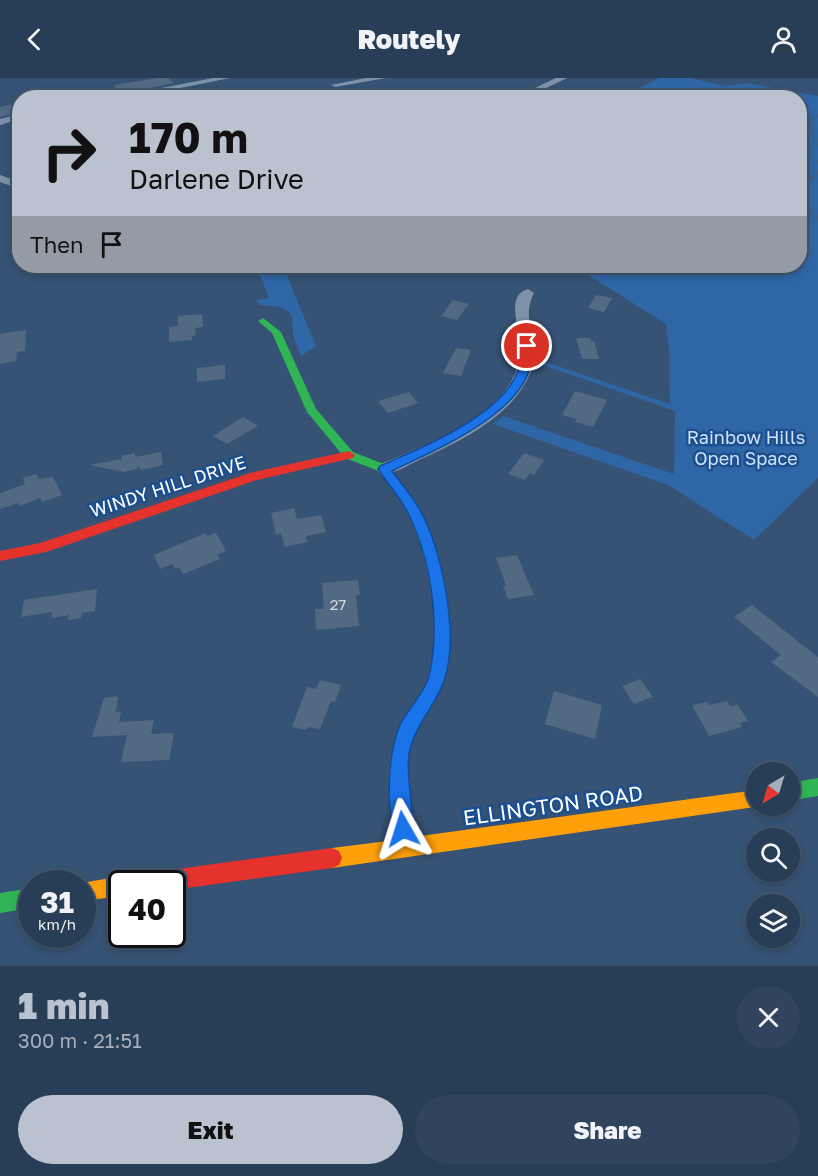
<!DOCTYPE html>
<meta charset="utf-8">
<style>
body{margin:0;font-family:"Golos Text",sans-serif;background:#30455d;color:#f1f3f6;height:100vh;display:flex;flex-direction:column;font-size:22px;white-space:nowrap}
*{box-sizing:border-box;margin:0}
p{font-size:20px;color:#a5aeba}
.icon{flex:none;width:33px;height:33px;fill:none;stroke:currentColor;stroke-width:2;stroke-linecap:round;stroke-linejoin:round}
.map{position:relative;height:888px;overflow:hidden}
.side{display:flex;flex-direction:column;background:#283e57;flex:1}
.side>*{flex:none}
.top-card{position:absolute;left:12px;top:12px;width:795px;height:183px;border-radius:24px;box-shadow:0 3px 9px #0003,0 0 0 2px #44576d;background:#b9c2ce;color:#111;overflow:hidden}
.needle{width:39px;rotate:218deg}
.buttons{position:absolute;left:746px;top:684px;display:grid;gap:12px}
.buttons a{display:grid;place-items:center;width:54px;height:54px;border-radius:50%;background:#283e57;box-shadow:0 3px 9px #0003,0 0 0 2px #44576d;font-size:30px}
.speed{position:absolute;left:18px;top:792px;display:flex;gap:12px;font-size:30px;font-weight:700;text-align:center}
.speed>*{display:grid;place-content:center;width:78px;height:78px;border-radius:50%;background:#283e57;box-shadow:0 3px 9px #0003,0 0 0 2px #44576d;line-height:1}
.speed small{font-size:15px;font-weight:400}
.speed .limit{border:3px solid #111;border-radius:9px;background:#fff;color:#111}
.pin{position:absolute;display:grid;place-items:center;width:51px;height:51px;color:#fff;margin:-26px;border:3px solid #fff;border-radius:50%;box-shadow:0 2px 6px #0007}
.me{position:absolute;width:66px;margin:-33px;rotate:354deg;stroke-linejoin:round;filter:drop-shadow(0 0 4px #0008)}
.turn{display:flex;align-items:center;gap:21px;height:126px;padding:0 18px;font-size:27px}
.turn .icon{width:78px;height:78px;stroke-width:2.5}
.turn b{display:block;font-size:42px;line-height:51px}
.then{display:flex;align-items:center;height:57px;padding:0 18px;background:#0003;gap:12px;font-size:22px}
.round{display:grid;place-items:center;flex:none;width:63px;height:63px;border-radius:32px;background:#30455d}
.overview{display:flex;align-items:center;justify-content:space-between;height:102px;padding:0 18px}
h1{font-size:36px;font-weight:800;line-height:45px;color:#b9c2ce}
.button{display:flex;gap:12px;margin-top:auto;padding:12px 18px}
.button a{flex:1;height:69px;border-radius:36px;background:#b9c2ce;color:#111;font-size:24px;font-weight:800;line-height:69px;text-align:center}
.button a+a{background:#30455d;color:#f1f3f6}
header{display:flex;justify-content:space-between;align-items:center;height:78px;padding:0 18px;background:#283e57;font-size:27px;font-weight:800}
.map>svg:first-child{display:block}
.green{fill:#2f66a5}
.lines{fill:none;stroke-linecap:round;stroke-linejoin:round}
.stream-far1{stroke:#3b618d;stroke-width:2}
.stream{stroke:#3b618d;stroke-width:3}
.building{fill:#526984}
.street{fill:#7d92a8;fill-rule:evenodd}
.fast{fill:#30b455;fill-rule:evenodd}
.slow{fill:#ff9f0a;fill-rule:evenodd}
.jam{fill:#e5322d;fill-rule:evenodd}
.route{fill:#1a73e8;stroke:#114b97;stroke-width:1.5}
.labels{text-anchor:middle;stroke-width:5;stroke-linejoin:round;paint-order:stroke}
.number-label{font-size:15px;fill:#d4dae0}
.park-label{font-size:18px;fill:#cfe3fa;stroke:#1b4f8f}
.street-label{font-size:18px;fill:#fff;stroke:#1b4f8f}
.near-street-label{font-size:21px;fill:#fff;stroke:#1b4f8f}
</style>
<header><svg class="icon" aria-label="back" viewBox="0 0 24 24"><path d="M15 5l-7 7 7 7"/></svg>Routely<svg class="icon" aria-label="person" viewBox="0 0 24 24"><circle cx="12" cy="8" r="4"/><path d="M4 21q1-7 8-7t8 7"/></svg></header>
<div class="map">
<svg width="818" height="888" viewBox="0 0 818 888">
<rect width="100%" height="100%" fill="#365274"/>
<g class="green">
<polygon points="659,0 690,0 725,8 746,5 818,18 818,400 754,462 668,407 493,346 503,338 674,396 675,333 540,286 540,282 670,326 669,272 666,246 574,188 800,188 800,20 622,19"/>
<polygon points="256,188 283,188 316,268 301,278 293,258 292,238 289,234 280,229 261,227 256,222 269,220"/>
</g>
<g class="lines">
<g class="stream-far1">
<polyline points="818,38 809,42 816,51 811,56 818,62"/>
<polyline points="800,65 818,67"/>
<polyline points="800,72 818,84"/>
<polyline points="810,101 816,98 818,93"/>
</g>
<g class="stream">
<polyline points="800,106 813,99"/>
<polyline points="800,129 815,136 818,141"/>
</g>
</g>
<g class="building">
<polygon points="158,0 168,0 174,5 115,17 115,7"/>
<polygon points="20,24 20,34 0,39 0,29"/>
<polygon points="596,217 612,220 604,234 588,230"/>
<polygon points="453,222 469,226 457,242 441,238"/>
<polygon points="202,236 203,249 195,250 196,257 192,258 192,262 169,264 169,249 178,248 178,238"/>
<polygon points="26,252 25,273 17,274 16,283 0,286 0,256"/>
<polygon points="576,260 590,260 591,263 594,263 599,281 582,281"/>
<polygon points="456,270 471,272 461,298 443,295"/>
<polygon points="225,287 225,301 197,304 197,290"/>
<polygon points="575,313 607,322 593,349 575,344 577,341 562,337"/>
<polygon points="409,314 418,325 388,335 378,323"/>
<polygon points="243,339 258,348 227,366 213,358"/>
<polygon points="161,374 163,387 142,392 137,388 137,391 124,394 90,387 122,381 121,378 135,375 135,379"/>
<polygon points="524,375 544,382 534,397 530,395 525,402 508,396"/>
<polygon points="36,396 39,401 53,399 62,417 42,424 40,420 20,428 18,425 0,431 0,415 25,406 23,400"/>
<polygon points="294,430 297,441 321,437 326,454 306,458 307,464 285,469 281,455 276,457 271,435"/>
<polygon points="206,455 207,458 216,455 226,473 217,477 220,481 183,496 179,489 175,491 173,486 160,491 154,477"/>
<polygon points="517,477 534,517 508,521 503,508 506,507 496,480"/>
<polygon points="358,502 360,517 356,518 359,548 316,552 315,531 324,531 322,505"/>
<polygon points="97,511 95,533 82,535 81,540 68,542 69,537 52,540 52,534 21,539 24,522"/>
<polygon points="752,527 818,579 818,619 771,584 781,577 734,539"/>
<polygon points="640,601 653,619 634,626 622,608"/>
<polygon points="320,602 341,607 335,624 331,623 320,651 308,649 306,652 292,649 307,609 316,611"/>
<polygon points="554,613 602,627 595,661 545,646"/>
<polygon points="118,618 116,634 121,634 119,644 154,642 151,656 174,655 169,682 121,684 127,657 92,659 104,620"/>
<polygon points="727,623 730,628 738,627 748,643 740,645 742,649 709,658 692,627 708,624 709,627"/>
</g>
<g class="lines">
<g class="street">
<polygon points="213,0 230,0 131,20 110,20"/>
<polygon points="366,0 386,0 335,9 331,7"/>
<polygon points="556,0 567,0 526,20 514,20"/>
<polygon points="20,36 20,41 0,47 0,41"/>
<polygon points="0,97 20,104 20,111 0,104"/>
<path d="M528,211l6,4c-15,32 8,41 1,66 -13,54 -72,81 -118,102 -11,5 -25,15 -38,12l-2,-4 2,-4c43,-19 112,-43 134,-87 4,-8 8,-17 9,-26 0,-16 -19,-57 6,-63z"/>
</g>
<g class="fast">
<polygon points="263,240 281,254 316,331 353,374 389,388 420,431 436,472 434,476 424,476 407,432 381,394 345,380 307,334 272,255 258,243"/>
<polygon points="818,700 818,718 789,723 789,705"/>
<polygon points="32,810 32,830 0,835 0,815"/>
</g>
<g class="slow">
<path d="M429,467l5,1 2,4c13,42 22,97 4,139 -9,19 -24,37 -29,57 -8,29 -1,62 2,91l343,-47v16h6l-430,62 -7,-3 -3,-7 3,-7 7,-3 63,-8c-3,-30 -10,-63 -2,-92 6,-23 21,-41 32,-62 18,-37 8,-97 -3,-136l2,-4z"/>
<polygon points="122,798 129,801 131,806 122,806 122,818 82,823 82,806 76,806"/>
</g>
<g class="jam">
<polygon points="349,373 355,377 353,380 257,402 46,474 0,483 0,473 40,465 250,395"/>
<polygon points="332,770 339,773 342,780 339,787 332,790 172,812 172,806 131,806 134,799 141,796"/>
</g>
</g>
<path class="route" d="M527,264l5,4c7,63 -94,102 -140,125 9,12 19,24 27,37 23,42 41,127 25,173 -9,26 -30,45 -35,73 -4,23 8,64 1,82l-7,2 -7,-2c-11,-28 -8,-86 5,-113 8,-15 24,-31 28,-47 12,-53 2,-117 -22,-165 -8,-15 -20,-28 -29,-42l2,-3c46,-21 147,-58 142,-120z"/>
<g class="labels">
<g class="number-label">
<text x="338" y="532">27</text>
</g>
<g class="park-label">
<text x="746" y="366">Rainbow Hills<tspan x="746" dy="21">Open Space</tspan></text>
</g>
<g class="street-label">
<text transform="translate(168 409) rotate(-18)" y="6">WINDY HILL DRIVE</text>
</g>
<g class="near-street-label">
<text transform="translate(553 728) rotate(-8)" y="7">ELLINGTON ROAD</text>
</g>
</g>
</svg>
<div class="buttons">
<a><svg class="needle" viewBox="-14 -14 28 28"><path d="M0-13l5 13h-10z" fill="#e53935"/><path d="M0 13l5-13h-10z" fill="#a5aeba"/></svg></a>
<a><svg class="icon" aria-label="search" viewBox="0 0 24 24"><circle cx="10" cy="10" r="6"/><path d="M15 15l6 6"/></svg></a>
<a><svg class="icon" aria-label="layers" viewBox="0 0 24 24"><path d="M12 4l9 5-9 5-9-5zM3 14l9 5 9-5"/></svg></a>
</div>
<div class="speed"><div>31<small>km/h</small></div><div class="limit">40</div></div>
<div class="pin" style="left:527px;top:268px;background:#d93025"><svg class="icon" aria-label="arrive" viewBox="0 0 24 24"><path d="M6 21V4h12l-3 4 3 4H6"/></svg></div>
<svg class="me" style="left:403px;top:751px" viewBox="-20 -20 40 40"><path d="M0-17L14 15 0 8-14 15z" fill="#1a73e8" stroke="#fff" stroke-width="4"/></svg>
<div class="top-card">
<div class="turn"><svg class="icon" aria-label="right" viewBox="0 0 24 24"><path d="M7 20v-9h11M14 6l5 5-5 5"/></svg><div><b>170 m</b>Darlene Drive</div></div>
<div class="then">Then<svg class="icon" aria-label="arrive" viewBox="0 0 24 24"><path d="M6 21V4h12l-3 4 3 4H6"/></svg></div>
</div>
</div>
<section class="side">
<div class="overview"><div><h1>1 min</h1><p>300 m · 21:51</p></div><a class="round"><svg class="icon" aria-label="close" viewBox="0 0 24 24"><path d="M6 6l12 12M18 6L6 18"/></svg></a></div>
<div class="button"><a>Exit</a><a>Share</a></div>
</section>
